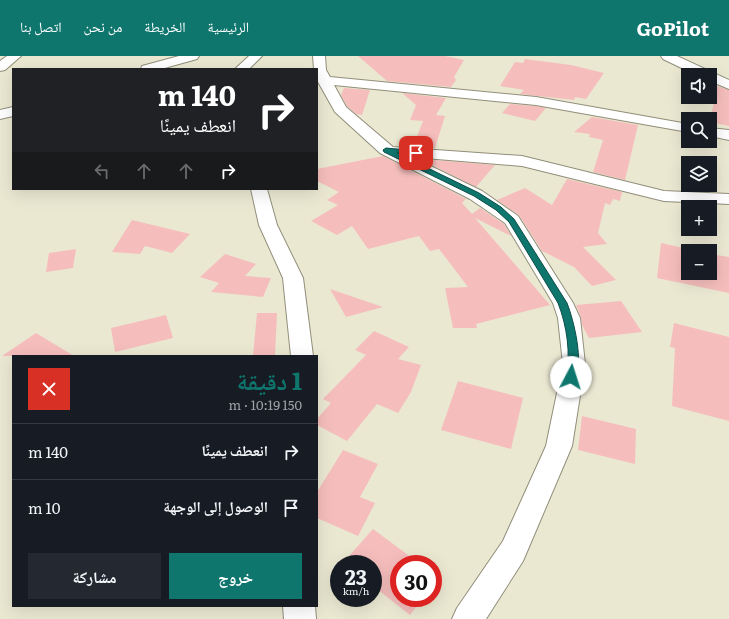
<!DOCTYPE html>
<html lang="ar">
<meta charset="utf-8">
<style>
body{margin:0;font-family:Literata,"Noto Naskh Arabic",serif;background:#242831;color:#f1f3f6;direction:rtl;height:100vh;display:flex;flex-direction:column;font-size:15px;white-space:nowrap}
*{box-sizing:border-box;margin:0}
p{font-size:13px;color:#9ea1a6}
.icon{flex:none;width:22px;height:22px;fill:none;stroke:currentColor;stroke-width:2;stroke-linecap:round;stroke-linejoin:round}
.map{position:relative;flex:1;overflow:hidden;direction:ltr}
.sheet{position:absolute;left:12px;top:299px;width:306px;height:252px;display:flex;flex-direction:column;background:#171b24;border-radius:0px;box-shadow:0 4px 16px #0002;direction:rtl}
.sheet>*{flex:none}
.top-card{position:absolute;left:12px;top:12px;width:306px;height:122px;border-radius:0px;box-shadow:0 4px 16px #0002;direction:rtl;background:#202124;color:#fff;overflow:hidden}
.fabs{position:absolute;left:681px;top:12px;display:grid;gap:8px}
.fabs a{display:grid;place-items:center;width:36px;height:36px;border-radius:0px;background:#171b24;box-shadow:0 4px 16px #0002;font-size:20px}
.speed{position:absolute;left:330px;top:499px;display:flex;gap:8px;font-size:20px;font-weight:700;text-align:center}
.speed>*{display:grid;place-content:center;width:52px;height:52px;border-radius:50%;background:#171b24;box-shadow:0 4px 16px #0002;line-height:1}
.speed small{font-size:10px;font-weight:400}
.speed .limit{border:6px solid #d22;background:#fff;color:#111}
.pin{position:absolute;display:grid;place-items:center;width:34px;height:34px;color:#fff;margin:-17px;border-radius:8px;box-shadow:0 2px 6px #0006}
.me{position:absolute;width:44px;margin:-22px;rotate:5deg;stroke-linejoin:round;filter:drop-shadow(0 0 3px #0008)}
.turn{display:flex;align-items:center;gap:14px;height:84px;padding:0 16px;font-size:18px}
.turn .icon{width:52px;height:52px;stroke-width:2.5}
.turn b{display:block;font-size:28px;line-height:34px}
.lanes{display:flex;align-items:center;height:38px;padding:0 16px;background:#0003;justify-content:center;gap:20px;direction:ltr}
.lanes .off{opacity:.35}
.round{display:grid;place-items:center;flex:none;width:42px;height:42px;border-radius:0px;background:#242831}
.overview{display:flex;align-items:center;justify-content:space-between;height:68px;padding:0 16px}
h1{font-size:24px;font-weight:700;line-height:30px;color:#0f766e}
.action{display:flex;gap:8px;margin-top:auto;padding:8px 16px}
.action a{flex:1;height:46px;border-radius:0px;background:#0f766e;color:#fff;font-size:16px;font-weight:700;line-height:46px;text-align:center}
.action a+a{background:#242831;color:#f1f3f6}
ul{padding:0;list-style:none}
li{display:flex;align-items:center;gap:12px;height:56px;padding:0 16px;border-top:1px solid #363941}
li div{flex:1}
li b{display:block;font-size:15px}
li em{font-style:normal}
header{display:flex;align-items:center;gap:24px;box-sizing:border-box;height:56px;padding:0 20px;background:#0f766e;color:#fff}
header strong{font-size:19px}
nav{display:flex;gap:22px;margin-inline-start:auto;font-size:14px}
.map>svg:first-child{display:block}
.building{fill:#f5bebc}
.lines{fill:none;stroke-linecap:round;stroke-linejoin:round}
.street-casing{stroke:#918e7a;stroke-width:2}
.secondary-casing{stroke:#918e7a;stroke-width:2}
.street{fill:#fff;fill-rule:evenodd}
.secondary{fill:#fff;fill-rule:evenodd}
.route{fill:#0f766e;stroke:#0a4d48}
</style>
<header>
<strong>GoPilot</strong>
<nav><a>الرئيسية</a><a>الخريطة</a><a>من نحن</a><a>اتصل بنا</a></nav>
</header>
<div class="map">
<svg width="729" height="563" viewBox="0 0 729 563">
<rect width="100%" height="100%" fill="#ebe8d2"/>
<g class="building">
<polygon points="358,0 445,0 464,4 454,21 456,24 451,31 387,25"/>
<polygon points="525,3 571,9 604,17 586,43 575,41 574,44 520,38 524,34 500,30 515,6 523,7"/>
<polygon points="717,30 729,34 729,70 710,66"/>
<polygon points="344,32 370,34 362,59 356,58 347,50 341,39"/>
<polygon points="402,37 446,42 436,59 445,60 435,92 413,91 423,65 410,64 416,49"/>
<polygon points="510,48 536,50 546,52 535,65 502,57"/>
<polygon points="592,61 638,69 625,124 593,116 603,84 589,81 590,78 574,76"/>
<polygon points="383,100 466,143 462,147 472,158 480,152 504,168 511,180 475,162 550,249 476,268 477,272 453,272 445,232 468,231 439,193 430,195 419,180 368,193 352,170 337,179 311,165 338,149 327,144 339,136 317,125 317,113"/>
<polygon points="420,103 495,109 476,131"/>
<polygon points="567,123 622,136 620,145 613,143 610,149 605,147 598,177 607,188 583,191 616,224 592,230 574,211 542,195 519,159 497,144 525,132 552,149"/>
<polygon points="132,164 190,178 172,197 145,190 140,198 112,196"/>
<polygon points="661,187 697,195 688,195 688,217 710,217 710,198 729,201 729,237 657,222"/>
<polygon points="76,193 73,212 46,216 49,197"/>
<polygon points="225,198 256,208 245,220 271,222 263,241 211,236 219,227 200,221"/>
<polygon points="330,233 383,251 346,261"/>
<polygon points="621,245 642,276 589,282 582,269 581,261 576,249"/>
<polygon points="257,257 277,257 275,300 253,300"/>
<polygon points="166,259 173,282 115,296 111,272"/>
<polygon points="674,267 729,281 729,365 672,350 675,292 670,291"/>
<polygon points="374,275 409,291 398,303 421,309 411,336 398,357 377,348 347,385 317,369 317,363 331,347 323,343 366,299 355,294"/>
<polygon points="36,277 74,300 2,300"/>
<polygon points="458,325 523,342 511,393 441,374"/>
<polygon points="582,360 636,373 635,408 578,394"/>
<polygon points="343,394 378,408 360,441 375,447 358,480 317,462 317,436"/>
<polygon points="373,473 420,508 399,508 399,542 423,542 410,559 373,530 373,508 342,508"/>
</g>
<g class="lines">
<g class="street-casing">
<g id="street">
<polygon points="249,0 262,0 249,13 235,13"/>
<polygon points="313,0 325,0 326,14 330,21 536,41 688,68 688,76 536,49 334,29 346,51 393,91 522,100 664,135 729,138 729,148 664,145 522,110 412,101 482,135 518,160 573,247 580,262 585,308 572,390 523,505 486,563 452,563 457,552 503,485 546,390 563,308 558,262 553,247 505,167 470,143 380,97 335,56 317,24 317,13 314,13"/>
<polygon points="661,0 677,0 729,24 729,33 710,25 710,19 696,19 663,3"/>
<polygon points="710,72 729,74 729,84 710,80"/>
<polygon points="251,133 267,133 277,169 303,222 313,300 291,300 283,222 259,169"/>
<polygon points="283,550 315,550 316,563 284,563"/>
</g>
</g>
<g class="secondary-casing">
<g id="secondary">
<polygon points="7,0 21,0 5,14 0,15 0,5"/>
<polygon points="179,0 199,0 197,3 161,13 141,13 142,10"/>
<polygon points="13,51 13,60 0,63 0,54"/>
</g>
</g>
<use href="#street" class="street"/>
<use href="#secondary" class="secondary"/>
</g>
<path class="route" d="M386,92l32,3v3l-2,1 -19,-2 82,40 22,14 13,12 53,84c7,18 17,59 8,77h-7l-2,-3c5,-23 1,-51 -8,-74l-49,-81 -13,-12 -22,-14 -90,-44 -1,-2z"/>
</svg>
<div class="fabs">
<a><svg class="icon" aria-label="sound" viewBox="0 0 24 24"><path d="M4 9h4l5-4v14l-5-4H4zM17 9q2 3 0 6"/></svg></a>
<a><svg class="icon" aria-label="search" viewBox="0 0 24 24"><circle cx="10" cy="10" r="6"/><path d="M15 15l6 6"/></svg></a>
<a><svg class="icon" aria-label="layers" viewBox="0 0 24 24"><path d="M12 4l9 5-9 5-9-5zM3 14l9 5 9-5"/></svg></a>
<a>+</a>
<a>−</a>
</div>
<div class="speed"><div>23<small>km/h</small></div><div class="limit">30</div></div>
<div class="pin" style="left:416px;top:97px;background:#d93025"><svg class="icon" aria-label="arrive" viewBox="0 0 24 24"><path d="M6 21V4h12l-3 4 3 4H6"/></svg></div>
<svg class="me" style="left:571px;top:321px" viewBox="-20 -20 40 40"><circle r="19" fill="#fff"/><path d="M0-13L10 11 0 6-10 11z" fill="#0f766e"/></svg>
<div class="top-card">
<div class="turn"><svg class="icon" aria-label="right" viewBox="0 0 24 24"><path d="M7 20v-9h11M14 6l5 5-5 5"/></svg><div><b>140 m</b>انعطف يمينًا</div></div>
<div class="lanes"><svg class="icon off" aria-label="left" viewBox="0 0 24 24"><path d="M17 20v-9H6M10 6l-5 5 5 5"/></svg><svg class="icon off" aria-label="ahead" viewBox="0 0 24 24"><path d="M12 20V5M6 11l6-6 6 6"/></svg><svg class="icon off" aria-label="ahead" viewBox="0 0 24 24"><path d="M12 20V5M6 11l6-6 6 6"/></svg><svg class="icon" aria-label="right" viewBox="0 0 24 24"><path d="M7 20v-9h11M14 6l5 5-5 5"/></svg></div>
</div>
<section class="sheet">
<div class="overview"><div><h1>1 دقيقة</h1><p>150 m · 10:19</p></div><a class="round" style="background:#d93025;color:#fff"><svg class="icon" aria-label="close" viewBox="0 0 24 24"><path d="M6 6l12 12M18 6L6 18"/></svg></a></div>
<ul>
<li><svg class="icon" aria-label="right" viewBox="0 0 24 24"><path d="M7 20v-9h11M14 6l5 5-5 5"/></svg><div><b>انعطف يمينًا</b></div><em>140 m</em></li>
<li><svg class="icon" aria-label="arrive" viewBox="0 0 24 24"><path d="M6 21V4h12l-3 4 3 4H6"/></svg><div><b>الوصول إلى الوجهة</b></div><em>10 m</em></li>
</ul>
<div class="action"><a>خروج</a><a>مشاركة</a></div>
</section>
</div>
